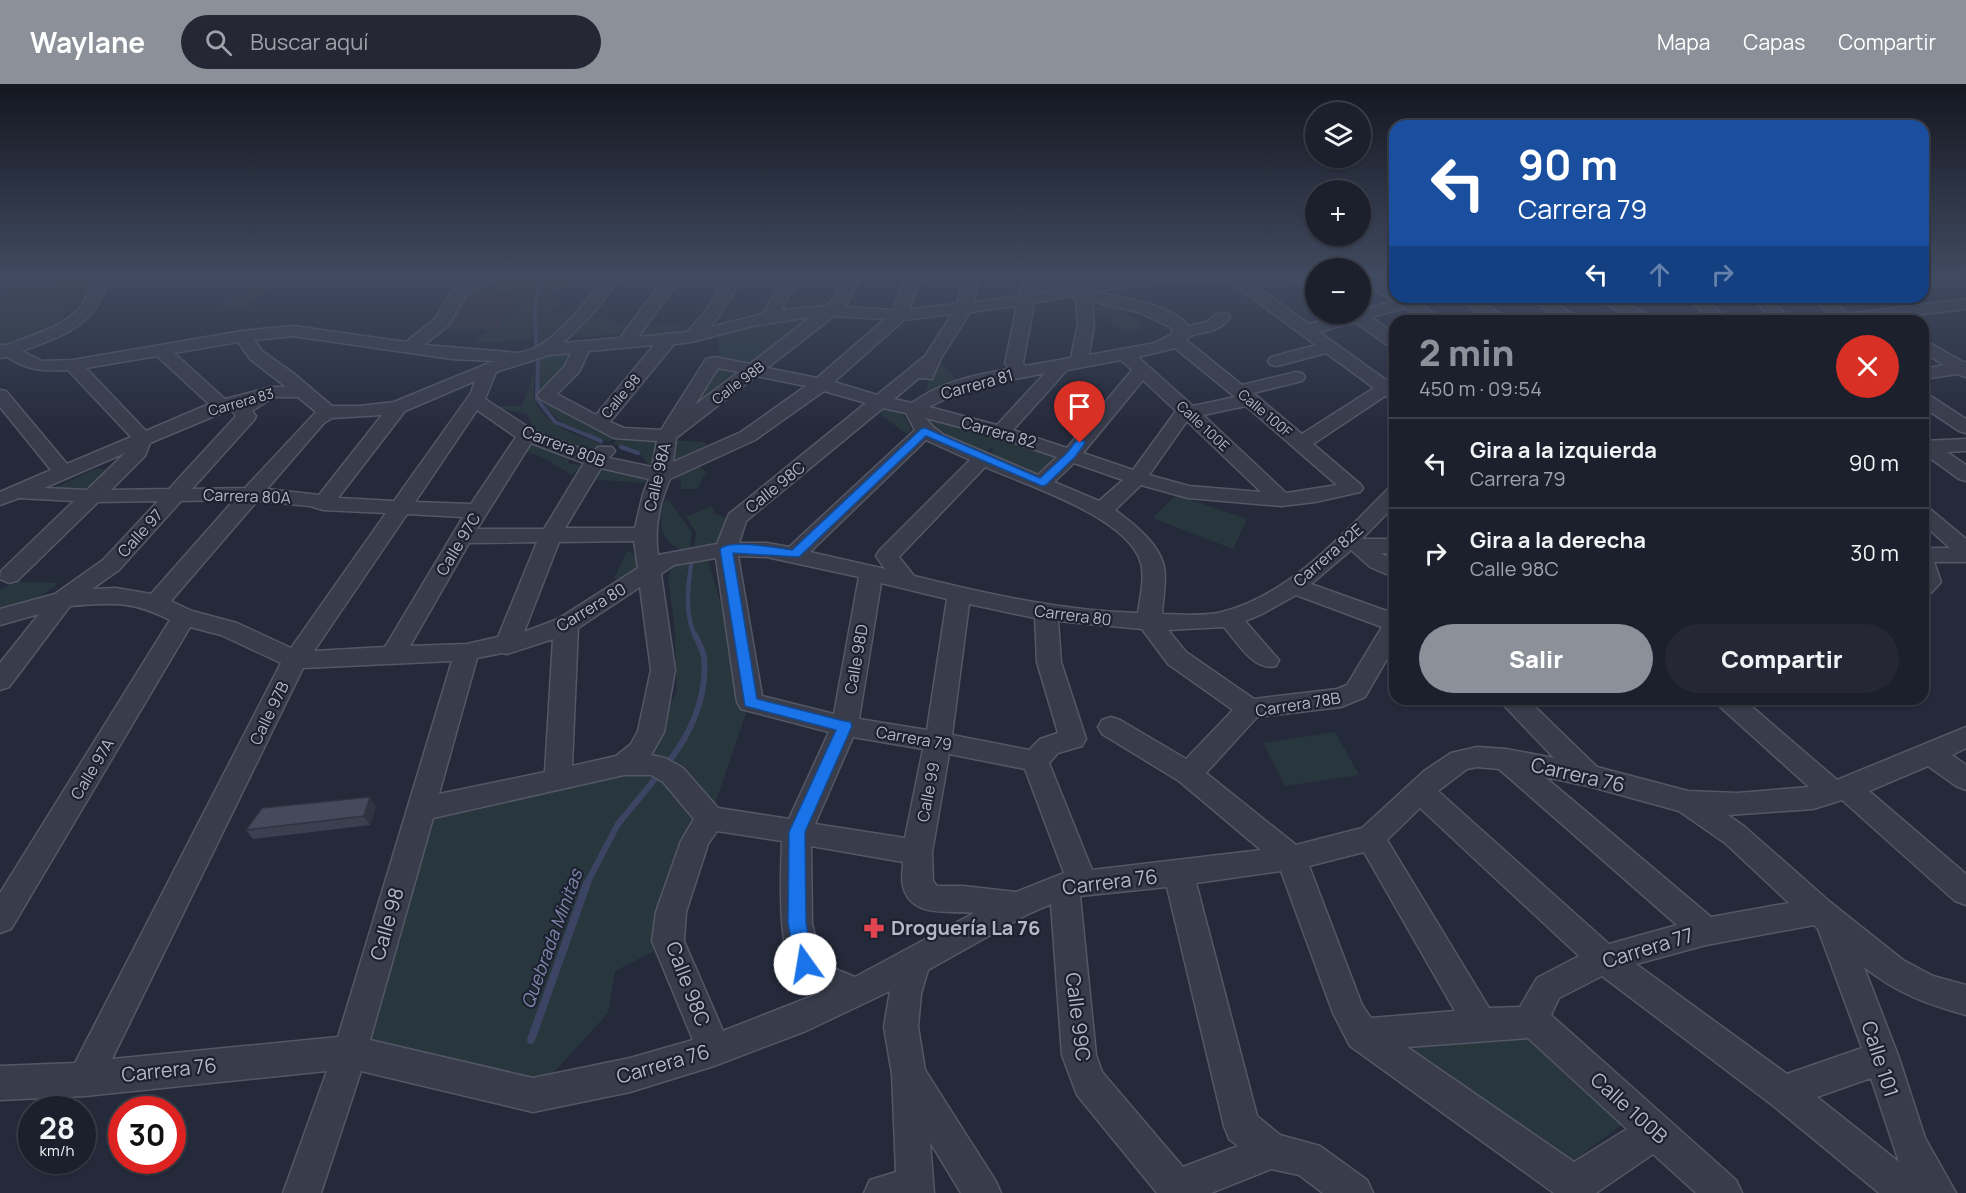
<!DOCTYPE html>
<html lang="es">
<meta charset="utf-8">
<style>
body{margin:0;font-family:Manrope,sans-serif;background:#252834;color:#f1f3f6;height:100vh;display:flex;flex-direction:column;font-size:22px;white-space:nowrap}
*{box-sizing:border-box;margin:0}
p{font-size:20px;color:#a0a3a9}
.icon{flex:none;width:33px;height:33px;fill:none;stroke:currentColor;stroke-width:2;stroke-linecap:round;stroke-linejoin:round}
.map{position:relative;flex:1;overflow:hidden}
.side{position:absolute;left:1389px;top:231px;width:540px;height:390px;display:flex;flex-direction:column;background:#1c202c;border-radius:18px;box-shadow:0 2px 4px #0004,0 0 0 2px #3a3e48}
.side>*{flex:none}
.top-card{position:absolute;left:1389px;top:36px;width:540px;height:183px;border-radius:18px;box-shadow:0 2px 4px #0004,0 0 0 2px #3a3e48;background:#1a4fa0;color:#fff;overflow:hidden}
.buttons{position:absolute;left:1305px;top:18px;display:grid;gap:12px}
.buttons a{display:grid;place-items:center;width:66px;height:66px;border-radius:50%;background:#1c202c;box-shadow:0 2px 4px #0004,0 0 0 2px #3a3e48;font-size:30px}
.speed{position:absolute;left:18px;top:1012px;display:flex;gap:12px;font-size:30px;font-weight:700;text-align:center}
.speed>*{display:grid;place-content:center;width:78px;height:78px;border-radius:50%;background:#1c202c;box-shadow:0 2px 4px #0004,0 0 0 2px #3a3e48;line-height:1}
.speed small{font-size:15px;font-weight:400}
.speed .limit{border:9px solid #d22;background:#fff;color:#111}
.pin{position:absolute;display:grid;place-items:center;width:51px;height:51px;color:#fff;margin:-62px -26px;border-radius:50% 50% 50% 0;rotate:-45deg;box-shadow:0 0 6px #0007}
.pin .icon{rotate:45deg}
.me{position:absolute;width:66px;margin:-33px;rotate:347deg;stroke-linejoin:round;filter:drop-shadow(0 0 4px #0008)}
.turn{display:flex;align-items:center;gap:21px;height:126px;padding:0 30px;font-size:27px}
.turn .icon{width:78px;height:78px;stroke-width:2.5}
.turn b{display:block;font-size:42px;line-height:51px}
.lanes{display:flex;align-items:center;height:57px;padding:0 30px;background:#0003;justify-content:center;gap:30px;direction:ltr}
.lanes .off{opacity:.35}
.round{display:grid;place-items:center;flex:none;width:63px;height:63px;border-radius:32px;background:#252834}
.head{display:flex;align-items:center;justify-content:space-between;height:102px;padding:0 30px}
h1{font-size:36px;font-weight:800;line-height:45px;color:#8c9099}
.cta{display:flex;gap:12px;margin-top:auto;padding:12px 30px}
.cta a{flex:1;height:69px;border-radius:36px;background:#8c9099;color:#fff;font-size:24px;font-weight:800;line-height:69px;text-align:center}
.cta a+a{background:#252834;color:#f1f3f6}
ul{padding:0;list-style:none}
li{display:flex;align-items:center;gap:18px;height:90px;padding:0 30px;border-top:2px solid #3a3e48}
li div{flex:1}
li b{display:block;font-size:22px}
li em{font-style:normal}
header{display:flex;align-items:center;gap:36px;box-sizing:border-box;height:84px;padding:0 30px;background:#8c9099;color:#fff}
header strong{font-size:28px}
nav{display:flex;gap:33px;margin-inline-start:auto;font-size:21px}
.search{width:420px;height:54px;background:#252834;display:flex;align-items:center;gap:15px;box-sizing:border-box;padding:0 21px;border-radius:33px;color:#a0a3a9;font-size:22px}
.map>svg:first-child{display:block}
.medical{fill:#35303d}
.green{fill:#28373d}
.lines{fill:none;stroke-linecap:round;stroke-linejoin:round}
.stream-far3{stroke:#3c4463;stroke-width:4}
.stream-far2{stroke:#3c4463;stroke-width:4.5}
.stream-far1{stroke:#3c4463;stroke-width:6}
.stream{stroke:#3c4463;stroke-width:8}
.minor-casing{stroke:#545766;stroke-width:3}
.minor{fill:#393c4b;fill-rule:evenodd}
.wall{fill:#3b3f4f}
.shaded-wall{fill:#303340}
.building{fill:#45495c;stroke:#303340;stroke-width:1.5}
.route{fill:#1a73e8;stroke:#114b97;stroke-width:1.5}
.labels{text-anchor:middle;stroke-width:4.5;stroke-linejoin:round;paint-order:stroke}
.far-street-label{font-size:14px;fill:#b4b7c6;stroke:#1e2130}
.street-label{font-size:16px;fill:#b4b7c6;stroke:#1e2130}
.water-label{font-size:18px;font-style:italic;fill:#7e88ac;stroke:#1e2130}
.near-street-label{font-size:20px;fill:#b4b7c6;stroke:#1e2130}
.near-poi-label{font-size:20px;font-weight:bold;fill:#b4b7c6;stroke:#1e2130;text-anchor:start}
</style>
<header>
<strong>Waylane</strong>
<div class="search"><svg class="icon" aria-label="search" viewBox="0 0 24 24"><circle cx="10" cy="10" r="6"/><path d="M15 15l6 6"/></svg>Buscar aquí</div>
<nav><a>Mapa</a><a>Capas</a><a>Compartir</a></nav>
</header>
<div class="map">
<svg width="1966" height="1109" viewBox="0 0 1966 1109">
<rect width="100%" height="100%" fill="#252a3b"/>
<polygon class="medical" points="468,207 481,208 515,216 498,245 442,245 459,217"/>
<g class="green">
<path d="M75,192h24c-9,9 -14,21 -24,30 -18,18 -49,37 -75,37v-49z"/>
<polygon points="275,192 292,192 268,205 239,226 222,224 253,207"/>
<path d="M503,192h79c-9,10 -17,15 -31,15l4,9 -3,13 18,-1 -5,14 -13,16 -14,2 -7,-11 -1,6 -57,5 16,-14h10l19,-31 -13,-7 -28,-4z"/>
<polygon points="783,215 839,216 833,223 777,225"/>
<path d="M1107,220l33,17 3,6c-10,8 -23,2 -33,-4v-5l-18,-10z"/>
<polygon points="769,222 767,228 712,238 720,227"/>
<polygon points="587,230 633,242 629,249 567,254"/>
<polygon points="818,230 756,283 722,275 719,270 718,251 748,240"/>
<polygon points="680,240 684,244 698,243 687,249 637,250 643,241"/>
<path d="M573,267l-4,16 -26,24 74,43 -7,8c-33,-11 -52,-14 -70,-46h-4l2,-17 -2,-23z"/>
<polygon points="937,274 960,300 923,315 935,277"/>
<polygon points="717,280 744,287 736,290 685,332"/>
<path d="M534,288c1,8 -2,22 1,29 12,27 46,36 72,44l-14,14 -59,-27 -6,-17 -38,-9h32z"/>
<polygon points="882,324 901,326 912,346 906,350 877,327"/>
<path d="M922,328l140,40 -21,28 -53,-22 6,-9 -4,-1 -6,8c-28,-12 -47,-16 -62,-44z"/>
<polygon points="621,351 665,353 653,387 639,368 613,360"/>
<polygon points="531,356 571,371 568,379 582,382 572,391 544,374 525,367"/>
<polygon points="670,356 705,358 706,361 663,389"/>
<polygon points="694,378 706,388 697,405 680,405 681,396 665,391"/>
<polygon points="598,380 649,391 644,399 590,395"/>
<polygon points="98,384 114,388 96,405 51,405"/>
<polygon points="1176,411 1247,435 1233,465 1153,434"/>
<path d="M669,416l23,33 -3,18c-25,-1 -35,-30 -24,-50z"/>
<polygon points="711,422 716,430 732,436 722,461 694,467 696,448 686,433"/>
<polygon points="628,466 639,477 639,484 623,496 614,494"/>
<polygon points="708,476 750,618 710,734 660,864 615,887 608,929 533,1011 350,968 421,725 624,681 677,609 675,545 668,493 674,478"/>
<polygon points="19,498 59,499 33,517 0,527 0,505"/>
<polygon points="1335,648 1359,691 1285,702 1263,659"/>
<polygon points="1528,951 1632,1033 1569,1080 1408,962"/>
</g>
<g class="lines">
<g class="stream-far3">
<polyline points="536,264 535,217 544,192"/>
<polyline points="538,275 537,315 555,338 591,353"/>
</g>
<g class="stream-far2">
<polyline points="587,351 601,357"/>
<polyline points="621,363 638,369"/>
<path d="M692,475c-4,26 -8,53 3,77"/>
</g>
<g class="stream-far1">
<path d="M665,682c25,-29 43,-70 39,-109 -1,-7 -6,-16 -9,-22"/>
<polyline points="586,801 618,740 659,690"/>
</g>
<polyline class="stream" points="531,956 587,799"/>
<g class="minor-casing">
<g id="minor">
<path d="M95,192h16c-6,9 -8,21 -14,30 -16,26 -49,35 -75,45l20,10 31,-1 169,-29 51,-5 113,16 30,-24 14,-25 8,-8 25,-9h18l-9,8 -22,7 -5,5 -16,29 -25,20 84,7c36,9 77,-50 98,-76h16l-28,36 -31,31 57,-5 46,-62h16l-44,61 49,-5 19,-21 21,-35h16l-22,37 -11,14 53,-13 21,-38h16l-19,34 45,-4 6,-5 13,-25h16l-16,31 48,3 13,-34h16l-13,33 48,-5 7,-28h16l-6,26 45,-6 4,-20h16l-3,17 96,-17h118l-3,4 62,44 38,-10h13v-4l34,-9 -34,-20v-5h14l21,12v9h41l-2,3 -14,4 25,17h-20l-20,-13 -34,9 24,17v13l-6,-1 -34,-24 -36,10 67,48 9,-3v23l-10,-4 -72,48 47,40 3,4 -3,4 -45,10 -34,4 -93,-8 -47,-13 -26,25c20,15 50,37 50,66 0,12 -2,25 -3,38 19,0 41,3 60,-2 67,-17 119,-76 166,-123l7,-2v18l-33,34h33v14h-14l14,9v16l-25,-11 -19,-17 -40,34 84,30v31l-30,52 -24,10 -84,10 -51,56 90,72 66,-17 62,-57 27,-18 26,-6 29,2 48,9 -56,-59h29l70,68 91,24 49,2 72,-6 -91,-82 -4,-6h29l94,81 129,-53v21l-14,7 14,10v25l-10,-4 -28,-20 -59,25 97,83v31l-11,-4 -113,-101 -29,9 -85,6 17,12 85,75 73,58 30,16 33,9v30c-40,-11 -69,-22 -102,-48l35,91 26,80 31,55h-77l-108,-89 -169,-128 -43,22 -8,17 185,165 6,13h-46l-43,-39 -57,39h-42l-204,-147 -17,-33 -52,-142 -85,12 61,233 23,19 40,11 47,34 6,13h-50l-24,-18 -28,-6 -60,24h-54l-80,-98 -15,-40 -11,-151 -23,10 -100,56 -7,24 -3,33 7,43 70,110 6,13h-40l-31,-51 4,51h-70l6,-13 26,-8 -4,-98 -8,-47 6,-36 -84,40 -92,35 -84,26 -97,20 -172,-41 -40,122h-38l44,-122 -242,25 -85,4v-34l75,-3 206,-400 -60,-28 -31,-8 -179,302 -11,4v-40l170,-273c-39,-20 -58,-17 -100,-14l-61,81 -9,3v-27l39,-49 -39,11v-16l55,-15 48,-34 55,-59 -60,1 -81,79 -8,2 -9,-4 1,-8 73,-70 -55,-3 -19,7v-13l51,-22 -51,-63v-17l6,1 61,73 64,-27 -63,-67c-26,1 -39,1 -61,-13l-7,1v-13h6c25,-9 58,-18 75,-39 7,-9 8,-21 14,-30zM1229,197l87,64 -45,12 -3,4 3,4 6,1 49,-13 48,35 -72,46 -49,-41 49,-12 3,-4 -3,-4 -6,-1 -54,13 -56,-45c10,-12 28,-1 44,-23l-2,-3h-12l-9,8 -19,4c-14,-21 -69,-29 -94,-34l41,-7zM1071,212l5,2 2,26 -7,34 -46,8 -2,-3 11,-60zM1092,217l49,12 31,15v6l-17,9 -66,12 5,-31zM1017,222l-12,57 4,6c-35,6 -68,13 -97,34l-18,-4 25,-21 13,1 8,-19 30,-48zM952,230l-27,42 -48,39 -43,-13 70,-62zM834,232l51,3 -68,59 -50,-10zM811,233l-61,47 -35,-7 -9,2 -45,71 -37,-2 -14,-6 64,-78 18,-2 60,-16zM293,252l159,23 42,2 -100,41 -35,4h-27l-39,-33 -31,-22 -8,-11zM238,258l12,17 36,28h-14l-47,12 -51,-46zM654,261l-58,70 -39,-21 22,-22 10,-21zM1175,264l60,49 -42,9 -55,-49zM571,269l-6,13 -28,29 3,4 74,39 43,3 -5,26 -43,-9 6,-7 -3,-4h-14l-6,6 -58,-22 -49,-32 11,-27 53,-17zM157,272l52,48 -63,27 -60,-63zM1121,276l11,10 -65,78 -54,-18 54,-60zM718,284l21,4 -44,33zM1045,289l-48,52 -68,-18 37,-18zM756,292l50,10 -65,46 -68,30 3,-24zM1143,296l33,31 -43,59 -50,-17zM475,297l-4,12 -77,108 -56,-3 67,-87zM824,307l42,12 -137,111 -12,30 -59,11c-4,-26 1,-51 12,-76l85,-39zM273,313h25l18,15 -71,76 -53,1 62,-69 2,-4 -4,-5zM1246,322l91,79 -51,8 -83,-78zM883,324l23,5 9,17 -126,117 -22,-4h-28l7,-22zM231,325l5,7 -67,73 -58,1 34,-34 5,-13zM477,326l39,27 -45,67 -56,-2zM382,331l-63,80 -52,-6 57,-66 8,-5zM926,334l68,18 63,21 -19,18 -94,-40 -12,-9zM1187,337l74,71 -72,-6 -40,-11zM926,356l44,20 -91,91 -3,5 9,13 -75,-17zM531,359l53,20 -40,66h-67zM125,369l-38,37 -43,-2zM1074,379l49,17 -24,21 -45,-19zM985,383c41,18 143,50 156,96 4,16 -1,34 -3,50 -76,-2 -151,-19 -224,-37l-15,-19zM601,384l48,11 -6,15 -8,34h-70zM234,416l-83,94 -35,-6 -24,1 27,-19 62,-69zM257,417l53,5 13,4 63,3 -95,135 -54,-25 -45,-12 -21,-10zM407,430l56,3 -78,130 -71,4zM634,457l4,27 -80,51 -34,13 35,-90zM537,458l-39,95 -31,7 -57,2 59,-103zM738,472l29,1 92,20 -25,137 -72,-18zM716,474l21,144 4,7 88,23 -40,87 -71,-11 -35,-40 -18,-10 -14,-3 13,-23 11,-62 -14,-96 13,-9zM881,499l66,16 -20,131 -68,-11zM640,503l11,83 -13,61 -7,13 -15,12 -44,10 6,-138zM1296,511l86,32 -35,58 -10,4 -83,10 -68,-47 -18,-22 56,-3c13,15 30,45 52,39l3,-6 -34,-39 17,-7zM969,520l66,14 2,44 21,71 -18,6 -11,11 -77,-15zM1058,537l84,8 26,35 65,46 -47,49 -66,-39 -9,-3 -9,3 -4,7 4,7 77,47 82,69 -169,20 -43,-107 9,-10 24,-7 4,-7 -25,-77zM553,555l-8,133 -106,22 38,-136 25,-5 5,1zM452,577l-114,376 -226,22 191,-391zM853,653l70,12 -18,89 -90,-14zM949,670l76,15 39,104 -48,19 -53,-6h-26l-4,-5 -1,-29zM1477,683l22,2 178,156 -68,19 -171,-153 29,-22zM624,691h27l12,7 31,37 -13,22 -25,71 -4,29 41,99 -63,18 -97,20 -163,-38 63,-222zM1545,693l43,9 91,25 46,32 64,60 -78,14zM1420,724l159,148 -42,22 -17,29 -31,1 -102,-168zM717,747l65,10c-1,34 -6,117 18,142 4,5 14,7 20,10l-97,38 -39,-90 2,-29 22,-68zM811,762l92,16c0,7 -2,17 0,24 8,33 46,24 71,27l-119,64 -32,-13 -3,-5 -8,-36zM1364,768l91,159 -84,7 -9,-13 -53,-139zM1167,803l57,239 5,13 9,7 -55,21 -81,-95 -6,-17 -16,-159zM1814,841l4,4 44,119 -75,26 -151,-110 70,-19zM1528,954l99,91 -53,33 -167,-115zM1871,994l28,84 -82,-65z"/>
<polygon points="1287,192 1306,192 1316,198 1316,210"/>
<polygon points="1923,192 1935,192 1929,203 1923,205"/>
<polygon points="1454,213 1474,213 1512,237 1492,237"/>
<polygon points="1525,213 1545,213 1584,237 1564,237"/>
<polygon points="1594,213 1614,213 1653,233 1655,237 1635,237"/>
<polygon points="1687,213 1704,213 1722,230 1724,237 1708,237 1708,234"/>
<polygon points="1750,213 1767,213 1793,237 1775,237"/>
<polygon points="1811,213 1829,213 1848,230 1966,215 1966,225 1863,237 1827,237 1832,233"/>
<polygon points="1923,255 1963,278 1966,278 1966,293 1957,290 1923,295 1923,285 1944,281 1923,268"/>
<polygon points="1923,309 1929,311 1966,335 1966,349 1959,347 1923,323"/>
<polygon points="1966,355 1966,367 1947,368 1966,381 1966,397 1959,395 1923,369 1923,357"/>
<polygon points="1923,423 1930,425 1966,455 1966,478 1934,478 1941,498 1931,509 1923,511 1923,464 1950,464 1923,440"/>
</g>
</g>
<use href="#minor" class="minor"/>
</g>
<polygon class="wall" points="376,723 370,741 253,755 246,746"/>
<polygon class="shaded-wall" points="370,713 376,723 370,741 364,732"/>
<polygon class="building" points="370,713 364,732 246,746 262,724"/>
<linearGradient id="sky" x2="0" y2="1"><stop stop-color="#141720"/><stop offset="0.55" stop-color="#404a60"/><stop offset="1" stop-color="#404a60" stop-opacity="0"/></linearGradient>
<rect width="1966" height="347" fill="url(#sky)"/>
<path class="route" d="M925,344l115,50 27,-25 9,-12h8l1,2 -10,14 -29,28 -4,1 -116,-50 -127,121 -66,-4 24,146 87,22 6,1 2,4 -47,106 1,91 8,41 -2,6 -7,3 -6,-3 -3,-6 -8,-41 1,-91 47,-102 -91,-24 -25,-157c10,-10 57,-1 72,1l129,-121z"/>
<defs>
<g id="pharmacy-bare" transform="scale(1.62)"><path d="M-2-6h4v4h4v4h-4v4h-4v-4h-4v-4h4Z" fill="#e0444e" stroke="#1e2130" stroke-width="2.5" paint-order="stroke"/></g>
</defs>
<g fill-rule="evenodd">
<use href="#pharmacy-bare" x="874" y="844"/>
</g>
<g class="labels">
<g class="far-street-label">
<text transform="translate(738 299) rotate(-37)" y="5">Calle 98B</text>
<text transform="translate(621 312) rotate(-50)" y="5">Calle 98</text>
<text transform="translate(241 318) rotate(-16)" y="5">Carrera 83</text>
<text transform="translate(1265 329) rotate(40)" y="5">Calle 100F</text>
<text transform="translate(1203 342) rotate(43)" y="5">Calle 100E</text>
</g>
<g class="street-label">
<text transform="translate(977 300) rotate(-15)" y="6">Carrera 81</text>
<text transform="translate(999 348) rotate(16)" y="6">Carrera 82</text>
<text transform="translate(564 362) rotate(21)" y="6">Carrera 80B</text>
<text transform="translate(657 393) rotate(-77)" y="6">Calle 98A</text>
<text transform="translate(775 403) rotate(-39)" y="6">Calle 98C</text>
<text transform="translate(247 412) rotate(2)" y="6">Carrera 80A</text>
<text transform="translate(140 449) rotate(-48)" y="6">Calle 97</text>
<text transform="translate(458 460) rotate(-59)" y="6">Calle 97C</text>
<text transform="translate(1328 471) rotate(-41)" y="6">Carrera 82E</text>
<text transform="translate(591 523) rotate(-31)" y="6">Carrera 80</text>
<text transform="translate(1073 531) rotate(7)" y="6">Carrera 80</text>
<text transform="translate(856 575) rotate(-80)" y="6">Calle 98D</text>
<text transform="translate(1298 620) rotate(-9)" y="6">Carrera 78B</text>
<text transform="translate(269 629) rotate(-64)" y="6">Calle 97B</text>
<text transform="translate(914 654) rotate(10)" y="6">Carrera 79</text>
<text transform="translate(92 685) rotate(-59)" y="6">Calle 97A</text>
<text transform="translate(928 708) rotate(-79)" y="6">Calle 99</text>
</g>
<g class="water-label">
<text transform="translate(552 855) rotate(-70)" y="6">Quebrada Minitas</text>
</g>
<g class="near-street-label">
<text transform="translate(1578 691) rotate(13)" y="7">Carrera 76</text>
<text transform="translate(1110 798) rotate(-7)" y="7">Carrera 76</text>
<text transform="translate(387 840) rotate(-74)" y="7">Calle 98</text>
<text transform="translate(1648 864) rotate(-17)" y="7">Carrera 77</text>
<text transform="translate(688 900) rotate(69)" y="7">Calle 98C</text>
<text transform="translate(1078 933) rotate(83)" y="7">Calle 99C</text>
<text transform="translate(1880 975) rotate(72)" y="7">Calle 101</text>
<text transform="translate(663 980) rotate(-16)" y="7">Carrera 76</text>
<text transform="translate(169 986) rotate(-6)" y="7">Carrera 76</text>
<text transform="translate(1629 1024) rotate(42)" y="7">Calle 100B</text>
</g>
<g class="near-poi-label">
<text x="891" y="851">Droguería La 76</text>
</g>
</g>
</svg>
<div class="buttons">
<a><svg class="icon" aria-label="layers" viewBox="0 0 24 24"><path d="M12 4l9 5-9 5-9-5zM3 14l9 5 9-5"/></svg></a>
<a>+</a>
<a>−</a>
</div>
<div class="speed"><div>28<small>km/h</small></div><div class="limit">30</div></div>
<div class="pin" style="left:1080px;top:359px;background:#d93025"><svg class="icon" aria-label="arrive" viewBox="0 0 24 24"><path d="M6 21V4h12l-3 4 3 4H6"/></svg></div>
<svg class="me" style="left:805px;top:880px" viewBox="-20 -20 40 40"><circle r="19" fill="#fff"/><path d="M0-13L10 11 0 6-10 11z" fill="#1a73e8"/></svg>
<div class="top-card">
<div class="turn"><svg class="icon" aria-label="left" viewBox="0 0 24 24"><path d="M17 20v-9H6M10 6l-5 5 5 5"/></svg><div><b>90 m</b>Carrera 79</div></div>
<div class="lanes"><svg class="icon" aria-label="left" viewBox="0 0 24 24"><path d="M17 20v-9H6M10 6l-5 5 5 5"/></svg><svg class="icon off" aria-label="ahead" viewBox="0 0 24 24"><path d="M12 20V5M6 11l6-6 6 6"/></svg><svg class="icon off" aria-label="right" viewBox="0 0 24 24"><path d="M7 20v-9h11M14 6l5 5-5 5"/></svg></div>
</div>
<section class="side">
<div class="head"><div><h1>2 min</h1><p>450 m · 09:54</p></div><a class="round" style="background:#d93025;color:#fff"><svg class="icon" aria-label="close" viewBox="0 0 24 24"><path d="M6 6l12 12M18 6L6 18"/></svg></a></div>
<ul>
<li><svg class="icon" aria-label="left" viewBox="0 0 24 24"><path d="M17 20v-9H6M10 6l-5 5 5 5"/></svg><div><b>Gira a la izquierda</b><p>Carrera 79</p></div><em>90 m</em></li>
<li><svg class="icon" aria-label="right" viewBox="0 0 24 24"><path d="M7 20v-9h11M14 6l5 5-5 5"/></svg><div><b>Gira a la derecha</b><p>Calle 98C</p></div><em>30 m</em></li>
</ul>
<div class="cta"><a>Salir</a><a>Compartir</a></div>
</section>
</div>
